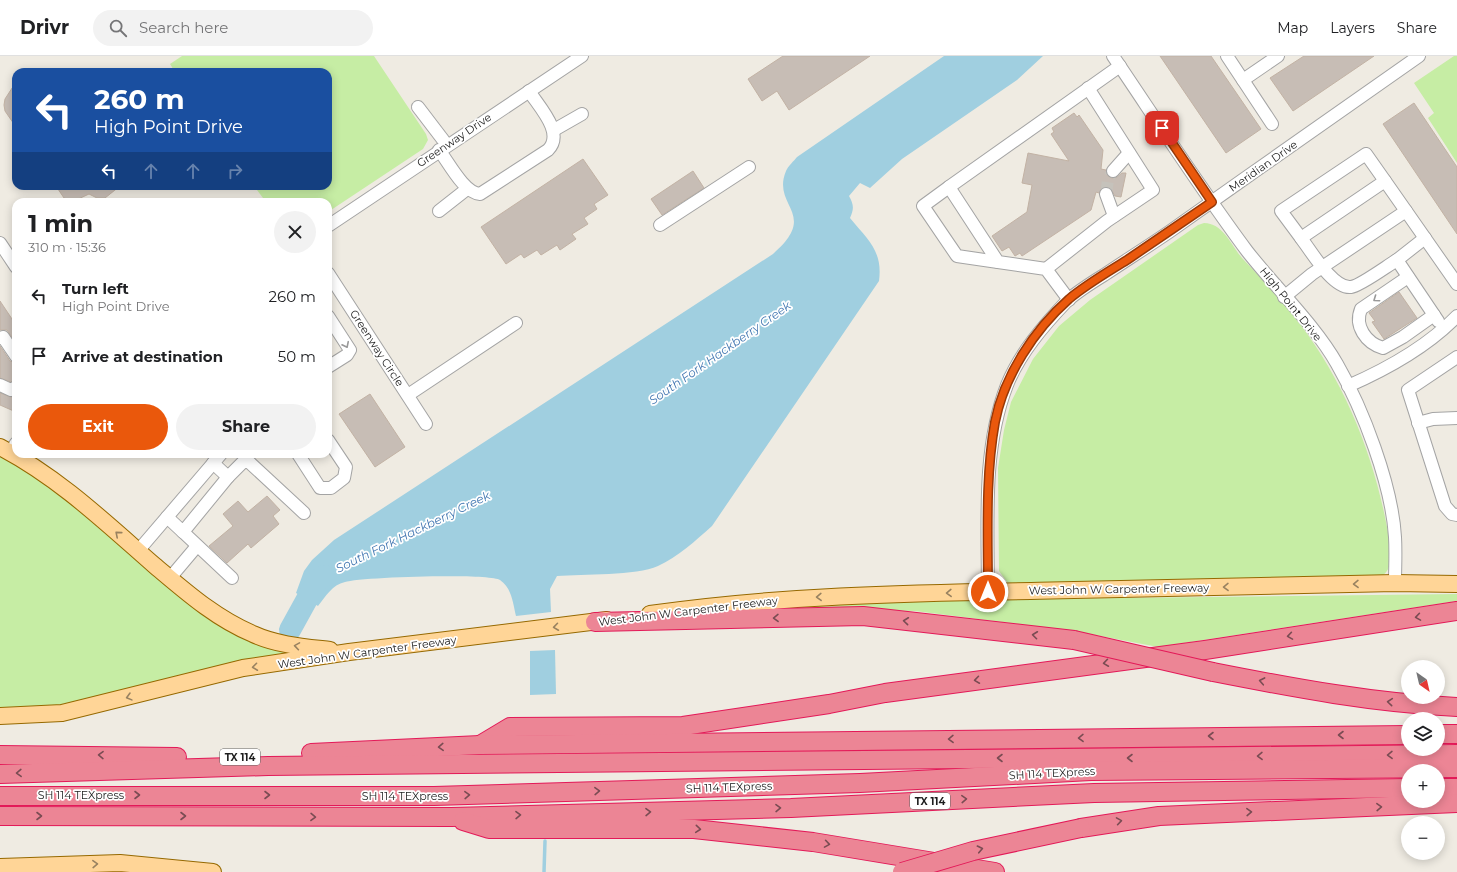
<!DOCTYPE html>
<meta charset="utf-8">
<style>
body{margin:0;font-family:Montserrat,sans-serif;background:#f2f2f2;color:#202124;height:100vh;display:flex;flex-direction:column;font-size:15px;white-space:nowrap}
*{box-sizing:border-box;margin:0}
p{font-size:13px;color:#757577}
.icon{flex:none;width:22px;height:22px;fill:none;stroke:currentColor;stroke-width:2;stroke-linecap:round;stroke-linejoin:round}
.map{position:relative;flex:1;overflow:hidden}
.drawer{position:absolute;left:12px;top:142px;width:320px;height:260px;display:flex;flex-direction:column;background:#fff;border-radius:12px;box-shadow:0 2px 10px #0003}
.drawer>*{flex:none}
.banner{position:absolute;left:12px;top:12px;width:320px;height:122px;border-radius:12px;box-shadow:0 2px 10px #0003;background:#1a4fa0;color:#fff;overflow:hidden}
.needle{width:26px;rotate:146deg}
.fabs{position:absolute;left:1401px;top:604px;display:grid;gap:8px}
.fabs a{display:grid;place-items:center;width:44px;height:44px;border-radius:50%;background:#fff;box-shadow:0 2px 10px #0003;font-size:20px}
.pin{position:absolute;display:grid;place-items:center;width:34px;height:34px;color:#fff;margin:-17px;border-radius:8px;box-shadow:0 2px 6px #0006}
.me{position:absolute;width:44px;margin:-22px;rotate:0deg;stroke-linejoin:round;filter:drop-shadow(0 0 3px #0008)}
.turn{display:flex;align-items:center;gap:14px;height:84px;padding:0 16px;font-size:18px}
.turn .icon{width:52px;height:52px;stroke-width:2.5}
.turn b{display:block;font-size:28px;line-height:34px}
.lanes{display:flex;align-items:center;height:38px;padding:0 16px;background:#0003;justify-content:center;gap:20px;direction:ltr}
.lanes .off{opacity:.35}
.round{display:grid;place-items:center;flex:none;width:42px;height:42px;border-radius:21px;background:#f2f2f2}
.head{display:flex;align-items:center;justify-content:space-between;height:68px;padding:0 16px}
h1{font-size:24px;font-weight:700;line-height:30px}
.primary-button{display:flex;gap:8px;margin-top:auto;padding:8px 16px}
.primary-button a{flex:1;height:46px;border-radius:24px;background:#ea580c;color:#fff;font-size:16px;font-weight:700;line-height:46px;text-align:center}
.primary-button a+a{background:#f2f2f2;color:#202124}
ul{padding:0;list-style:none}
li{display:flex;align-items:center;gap:12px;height:60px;padding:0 16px}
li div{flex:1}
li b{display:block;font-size:15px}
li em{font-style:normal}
header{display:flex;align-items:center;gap:24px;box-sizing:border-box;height:56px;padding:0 20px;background:#fff;border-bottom:1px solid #e0e0e0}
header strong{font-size:19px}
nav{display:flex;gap:22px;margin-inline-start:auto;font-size:14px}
.search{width:280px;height:36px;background:#f2f2f2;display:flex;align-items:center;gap:10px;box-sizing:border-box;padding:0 14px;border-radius:22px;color:#757577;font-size:15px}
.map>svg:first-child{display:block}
.grass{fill:#c6eda4}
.water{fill:#a0cfe0}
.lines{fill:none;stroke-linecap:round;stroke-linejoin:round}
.stream{stroke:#a0cfe0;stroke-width:3.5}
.river{stroke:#a0cfe0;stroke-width:22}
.building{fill:#c7bdb5;stroke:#c2b2a4}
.minor-tunnel{stroke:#c5c2bb;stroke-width:12;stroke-dasharray:12 6;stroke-linecap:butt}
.minor-casing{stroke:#a4a4a4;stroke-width:14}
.major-casing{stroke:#966900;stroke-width:18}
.highway-casing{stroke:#e31958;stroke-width:20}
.minor{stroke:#fff;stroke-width:12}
.major{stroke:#ffd597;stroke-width:16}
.highway{stroke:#ec8595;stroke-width:18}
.highway-bridge-casing{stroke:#e31958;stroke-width:20;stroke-linecap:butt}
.highway-bridge{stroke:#ec8595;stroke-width:18}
.oneway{stroke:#999}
.oneway2{stroke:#998260}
.oneway3{stroke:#7a4c53}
.route-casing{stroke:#983908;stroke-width:10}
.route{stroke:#ea580c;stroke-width:7}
.labels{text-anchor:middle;stroke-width:3.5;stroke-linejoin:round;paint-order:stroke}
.shield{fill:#fff;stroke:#616161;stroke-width:1}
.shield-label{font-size:10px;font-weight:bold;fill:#1d1d1d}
.street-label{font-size:11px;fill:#1d1d1d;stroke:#fff}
.water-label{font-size:12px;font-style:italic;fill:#4478b2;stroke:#fff}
</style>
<header>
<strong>Drivr</strong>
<div class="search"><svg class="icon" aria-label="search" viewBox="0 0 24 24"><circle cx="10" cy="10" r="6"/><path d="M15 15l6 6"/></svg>Search here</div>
<nav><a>Map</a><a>Layers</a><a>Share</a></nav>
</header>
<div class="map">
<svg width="1457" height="816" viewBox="0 0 1457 816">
<rect width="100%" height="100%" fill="#efebe2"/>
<g class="grass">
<polygon points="182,0 374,0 426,78 428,84 423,93 328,156 328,146 266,146 254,130 328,130 328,16 175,16 170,8"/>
<polygon points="1454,0 1457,0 1457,107 1428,62 1434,57 1414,27"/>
<path d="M1204,167c19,0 27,22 38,35 20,21 40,43 58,66 44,58 72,127 86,198 3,16 11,44 -4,54l-367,9 -8,-3 -8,-11 -1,-103 6,-38 7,-28 22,-43 26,-33 31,-26 108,-75z"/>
<polygon points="0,398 61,437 208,563 234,578 288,598 98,642 45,651 0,651"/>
<polygon points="1457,538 1457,545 1158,591 1074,575 915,555 747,552 876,545"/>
</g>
<g class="water">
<path d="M944,0h99l-26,24 -115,79 -32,29 -10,-5 -11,13c5,9 5,13 1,22 18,22 33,33 29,63l-167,245c-17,15 -34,31 -54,40 -22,10 -75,8 -101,10l-7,13 1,23 -35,4c-3,-12 -4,-28 -16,-36 -10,-7 -140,-3 -155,2 -13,3 -19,14 -27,24l-22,-13 8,-22 8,-11 22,-20 439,-286c47,-41 -2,-47 13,-83 2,-5 8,-10 11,-14z"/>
<polygon points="555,594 556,638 530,639 530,595"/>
</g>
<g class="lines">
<polyline class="stream" points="544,816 545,785"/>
<polyline class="river" points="290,574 317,525 324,520"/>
</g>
<g class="building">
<polygon points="783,0 870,0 789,54 777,35 762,45 748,23"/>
<polygon points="1160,0 1211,0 1261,73 1226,97"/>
<polygon points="1304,0 1374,0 1293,55 1270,22"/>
<polygon points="16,26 16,71 5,55 4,49 5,43"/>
<polygon points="1414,47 1457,111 1457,178 1383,68"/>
<polygon points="1074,57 1077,61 1079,59 1103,94 1101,113 1106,114 1108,120 1112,122 1116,122 1122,117 1126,117 1121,141 1115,140 1110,132 1103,131 1099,137 1096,136 1091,154 1022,200 1020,197 1015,200 1009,191 1002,195 992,180 1027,156 1032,129 1022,127 1028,97 1069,105 1051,78 1054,76 1052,72"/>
<polygon points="583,103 608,139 594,148 597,153 584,162 588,168 572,178 576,183 560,194 557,189 541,199 537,194 524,202 521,198 506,208 481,171"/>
<polygon points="693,115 704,132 662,159 651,143"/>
<polygon points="56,130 120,130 105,142 97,142 89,138 74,145 64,142"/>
<polygon points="1399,236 1417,262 1384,283 1372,266 1375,265 1369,257"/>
<polygon points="0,245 16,269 16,287 7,274 0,274"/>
<polygon points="0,290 10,305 16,307 16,324 11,326 0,322"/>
<polygon points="0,337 11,341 16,340 16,356 0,349"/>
<polygon points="370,338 405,391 375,411 339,358"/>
<polygon points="267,440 280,454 273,460 279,468 251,492 248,488 227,507 209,490 233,470 223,458 238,445 248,456"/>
</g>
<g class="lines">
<polyline class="minor-tunnel" points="1106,138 1108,124 1113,115"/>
<g class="minor-casing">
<g id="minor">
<path d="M1113,0c44,65 87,132 134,195 28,36 68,74 90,113 26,45 55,121 58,173 1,16 0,31 0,46"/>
<polyline points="1227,0 1272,68"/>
<polyline points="1243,24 1278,0"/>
<polyline points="418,51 447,89"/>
<polyline points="554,74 582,58"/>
<path d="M439,94c10,13 25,43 41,44l68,-44c17,-17 -9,-43 -19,-59"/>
<polyline points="1113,115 1129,97"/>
<polyline points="949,131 923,150 957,200 998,206"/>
<polyline points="1106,138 1114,160"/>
<polyline points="439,155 467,133"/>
<polyline points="660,169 749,111"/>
<polyline points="328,170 582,0"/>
<polyline points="1301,182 1281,155 1366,98 1385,125"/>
<polyline points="1425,182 1397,204 1438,265"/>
<polyline points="0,187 16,211"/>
<path d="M1397,204c-10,6 -37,26 -46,27 -18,2 -40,-36 -50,-49l84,-57 21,30"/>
<polyline points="1046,213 1107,165 1153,134 1088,32"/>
<polyline points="328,217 426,368"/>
<path d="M1408,221l-47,32c-7,17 5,34 22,39l20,-11 31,-22"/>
<polyline points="1284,241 1312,218 1406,155 1457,228"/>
<polyline points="1069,244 1046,213 998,206 949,131 1120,10"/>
<polyline points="328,260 350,294 347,299 328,311"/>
<polyline points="3,281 16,300"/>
<polyline points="1457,301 1408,334 1445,450 1452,458 1457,459"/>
<polyline points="0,329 11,334 16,331"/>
<path d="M1348,330c39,-17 79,-39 109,-70"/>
<polyline points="408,339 516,267"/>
<polyline points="1418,367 1433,363 1457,362"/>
<polyline points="10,397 16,387"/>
<polyline points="298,398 320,432 331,432 344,422 346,411 328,384"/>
<polyline points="213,407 228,421 243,406 249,406 304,457"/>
<polyline points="167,461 183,476 228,421"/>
<polyline points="183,476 232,522"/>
<polyline points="138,495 221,398"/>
<polyline points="170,522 197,490"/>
<path d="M988,536c0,-68 -6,-143 19,-207 13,-32 36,-59 60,-84 11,-10 24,-18 37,-26 21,-14 43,-28 65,-43 83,-59 166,-117 250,-176"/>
</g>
</g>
<g class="major-casing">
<g id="major">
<path d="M0,391c58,30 106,76 154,118 31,26 61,53 99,69 24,11 51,13 77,16"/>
<path d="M650,558c126,-18 254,-21 381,-23 121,-3 242,-5 364,-8l62,1"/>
<polyline points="0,660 62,657 243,612 349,596 607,564"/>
<polyline points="0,811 120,807 213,816"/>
</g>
</g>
<g class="highway-casing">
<g id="highway">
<polyline points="595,566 863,560 1074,584"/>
<path d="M1213,616c81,16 161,31 244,35"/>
<polyline points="1438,678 1457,678"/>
<polyline points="480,689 510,671 683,670 829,648 885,637 1205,594 1457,555"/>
<polyline points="311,697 480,689 1408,679"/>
<polyline points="0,699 177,701"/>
<polyline points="0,718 268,710 1457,698"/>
<polyline points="1438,732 1457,732"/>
<polyline points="0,740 434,740 860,727 1091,715 1457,712"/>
<polyline points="0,760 451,761 791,752 1094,737 1408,732"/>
<polyline points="463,765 489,773 694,773 813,786 995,816"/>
<polyline points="1081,772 1159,760 1457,747"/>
</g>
</g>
<use href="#minor" class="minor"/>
<use href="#major" class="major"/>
<use href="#highway" class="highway"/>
<g class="highway-bridge-casing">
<g id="highway-bridge">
<polyline points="1074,584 1213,616"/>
<polyline points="902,816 973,795 1081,772"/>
</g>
</g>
<use href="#highway-bridge" class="highway-bridge"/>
</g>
<defs><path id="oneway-chevron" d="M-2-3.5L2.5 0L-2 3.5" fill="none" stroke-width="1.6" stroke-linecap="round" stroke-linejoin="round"/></defs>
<g class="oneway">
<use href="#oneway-chevron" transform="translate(1376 243) rotate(145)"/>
<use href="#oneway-chevron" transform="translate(346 289) rotate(64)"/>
</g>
<g class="oneway2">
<use href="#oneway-chevron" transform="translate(118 478) rotate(-139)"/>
<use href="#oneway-chevron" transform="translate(1356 528) rotate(179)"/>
<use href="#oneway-chevron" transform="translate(1226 531) rotate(179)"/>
<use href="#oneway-chevron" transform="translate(949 537) rotate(178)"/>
<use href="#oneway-chevron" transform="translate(819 541) rotate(178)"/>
<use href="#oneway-chevron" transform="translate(556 571) rotate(172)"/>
<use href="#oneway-chevron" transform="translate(297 590) rotate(-171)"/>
<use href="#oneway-chevron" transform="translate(255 611) rotate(173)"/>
<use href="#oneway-chevron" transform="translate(129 641) rotate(165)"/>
<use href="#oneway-chevron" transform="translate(95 808) rotate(-2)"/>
</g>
<g class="oneway3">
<use href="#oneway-chevron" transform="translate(1418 561) rotate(171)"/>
<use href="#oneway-chevron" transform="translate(776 562) rotate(179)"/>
<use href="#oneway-chevron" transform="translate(906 565) rotate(-174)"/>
<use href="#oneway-chevron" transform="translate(1035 579) rotate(-173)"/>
<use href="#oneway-chevron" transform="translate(1290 580) rotate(171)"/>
<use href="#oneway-chevron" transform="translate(1106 607) rotate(172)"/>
<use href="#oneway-chevron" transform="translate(977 624) rotate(172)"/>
<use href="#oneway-chevron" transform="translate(1262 625) rotate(-169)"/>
<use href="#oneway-chevron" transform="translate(1390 646) rotate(-175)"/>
<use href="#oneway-chevron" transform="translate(1341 679) rotate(180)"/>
<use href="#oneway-chevron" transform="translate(1211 680) rotate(180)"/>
<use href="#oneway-chevron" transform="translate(1081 682) rotate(179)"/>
<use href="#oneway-chevron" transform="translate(951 683) rotate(179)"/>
<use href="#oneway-chevron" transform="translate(441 691) rotate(177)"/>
<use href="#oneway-chevron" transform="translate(101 699) rotate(-179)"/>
<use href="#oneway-chevron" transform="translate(1390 699) rotate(179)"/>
<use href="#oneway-chevron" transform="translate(1260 700) rotate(179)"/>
<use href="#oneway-chevron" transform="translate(1000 702) rotate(180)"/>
<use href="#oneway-chevron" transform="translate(1130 702) rotate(180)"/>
<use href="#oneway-chevron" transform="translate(19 717) rotate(178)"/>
<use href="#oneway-chevron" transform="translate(597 735) rotate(-2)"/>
<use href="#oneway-chevron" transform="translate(137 739)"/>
<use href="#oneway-chevron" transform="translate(267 739)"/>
<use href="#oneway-chevron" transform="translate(467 739) rotate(-2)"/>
<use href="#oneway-chevron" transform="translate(964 743) rotate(-3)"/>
<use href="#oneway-chevron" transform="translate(1379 751) rotate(-2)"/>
<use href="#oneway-chevron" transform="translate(778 752) rotate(-1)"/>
<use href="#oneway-chevron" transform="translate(648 756) rotate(-1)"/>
<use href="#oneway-chevron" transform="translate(1249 756) rotate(-2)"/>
<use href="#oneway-chevron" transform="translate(518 759) rotate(-1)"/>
<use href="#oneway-chevron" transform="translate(39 760)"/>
<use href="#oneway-chevron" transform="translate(183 760)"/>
<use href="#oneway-chevron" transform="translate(313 761) rotate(1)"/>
<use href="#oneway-chevron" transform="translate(1119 765) rotate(-9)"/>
<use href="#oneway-chevron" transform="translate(698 773) rotate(5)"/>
<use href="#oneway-chevron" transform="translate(827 788) rotate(9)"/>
<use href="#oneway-chevron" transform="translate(980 793) rotate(-12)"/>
</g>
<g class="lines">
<g class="route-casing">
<path id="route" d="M988,536c0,-56 -3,-115 7,-170 9,-46 39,-92 74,-123 18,-15 39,-27 58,-39 28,-19 57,-39 85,-58l-50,-74"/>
</g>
<use href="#route" class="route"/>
</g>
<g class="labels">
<g class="shield">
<rect x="220" y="693" width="40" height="16" rx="3"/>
<rect x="910" y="737" width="40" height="16" rx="3"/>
</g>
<g class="shield-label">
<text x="240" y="705">TX 114</text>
<text x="930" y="749">TX 114</text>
</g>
<g class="street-label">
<text transform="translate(454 84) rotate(-34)" y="4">Greenway Drive</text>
<text transform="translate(1263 110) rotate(-35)" y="4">Meridian Drive</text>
<text transform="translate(1291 248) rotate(51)" y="4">High Point Drive</text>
<text transform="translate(377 292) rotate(57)" y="4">Greenway Circle</text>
<text transform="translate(1119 533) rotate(-1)" y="4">West John W Carpenter Freeway</text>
<text transform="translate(688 555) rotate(-7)" y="4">West John W Carpenter Freeway</text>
<text transform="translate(367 596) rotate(-8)" y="4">West John W Carpenter Freeway</text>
<text transform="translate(1052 717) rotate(-3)" y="4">SH 114 TEXpress</text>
<text transform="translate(729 731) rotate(-2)" y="4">SH 114 TEXpress</text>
<text x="81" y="743">SH 114 TEXpress</text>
<text x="405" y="744">SH 114 TEXpress</text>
</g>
<g class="water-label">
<text transform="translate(720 297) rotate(-35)" y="4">South Fork Hackberry Creek</text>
<text transform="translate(413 476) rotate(-26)" y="4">South Fork Hackberry Creek</text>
</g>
</g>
</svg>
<div class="fabs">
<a><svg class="needle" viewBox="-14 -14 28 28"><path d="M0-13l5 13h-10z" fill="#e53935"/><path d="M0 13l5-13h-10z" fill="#757577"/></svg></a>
<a><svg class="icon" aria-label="layers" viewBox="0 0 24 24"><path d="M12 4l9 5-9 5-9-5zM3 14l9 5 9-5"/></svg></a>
<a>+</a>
<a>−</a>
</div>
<div class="pin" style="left:1162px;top:72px;background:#d93025"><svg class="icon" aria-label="arrive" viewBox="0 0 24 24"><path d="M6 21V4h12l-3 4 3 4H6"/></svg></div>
<svg class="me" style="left:988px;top:536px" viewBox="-20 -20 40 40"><circle r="17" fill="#ea580c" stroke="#fff" stroke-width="3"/><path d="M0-11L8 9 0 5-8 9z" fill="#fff"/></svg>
<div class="banner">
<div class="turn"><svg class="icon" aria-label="left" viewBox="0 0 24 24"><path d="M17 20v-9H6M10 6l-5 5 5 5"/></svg><div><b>260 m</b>High Point Drive</div></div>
<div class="lanes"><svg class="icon" aria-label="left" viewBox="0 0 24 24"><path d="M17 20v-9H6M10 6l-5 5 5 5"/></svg><svg class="icon off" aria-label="ahead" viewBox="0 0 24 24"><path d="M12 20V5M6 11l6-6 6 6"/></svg><svg class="icon off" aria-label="ahead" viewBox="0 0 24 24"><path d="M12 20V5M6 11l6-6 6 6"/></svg><svg class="icon off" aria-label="right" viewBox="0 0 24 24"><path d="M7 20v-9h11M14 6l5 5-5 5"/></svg></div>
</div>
<section class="drawer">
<div class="head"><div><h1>1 min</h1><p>310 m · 15:36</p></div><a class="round"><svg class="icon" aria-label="close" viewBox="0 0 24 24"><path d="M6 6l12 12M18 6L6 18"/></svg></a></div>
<ul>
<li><svg class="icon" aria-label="left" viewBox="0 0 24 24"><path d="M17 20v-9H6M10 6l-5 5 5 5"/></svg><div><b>Turn left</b><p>High Point Drive</p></div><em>260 m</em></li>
<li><svg class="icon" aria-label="arrive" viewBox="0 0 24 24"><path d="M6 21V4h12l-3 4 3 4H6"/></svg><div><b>Arrive at destination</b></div><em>50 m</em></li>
</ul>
<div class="primary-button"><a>Exit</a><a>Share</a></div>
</section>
</div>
